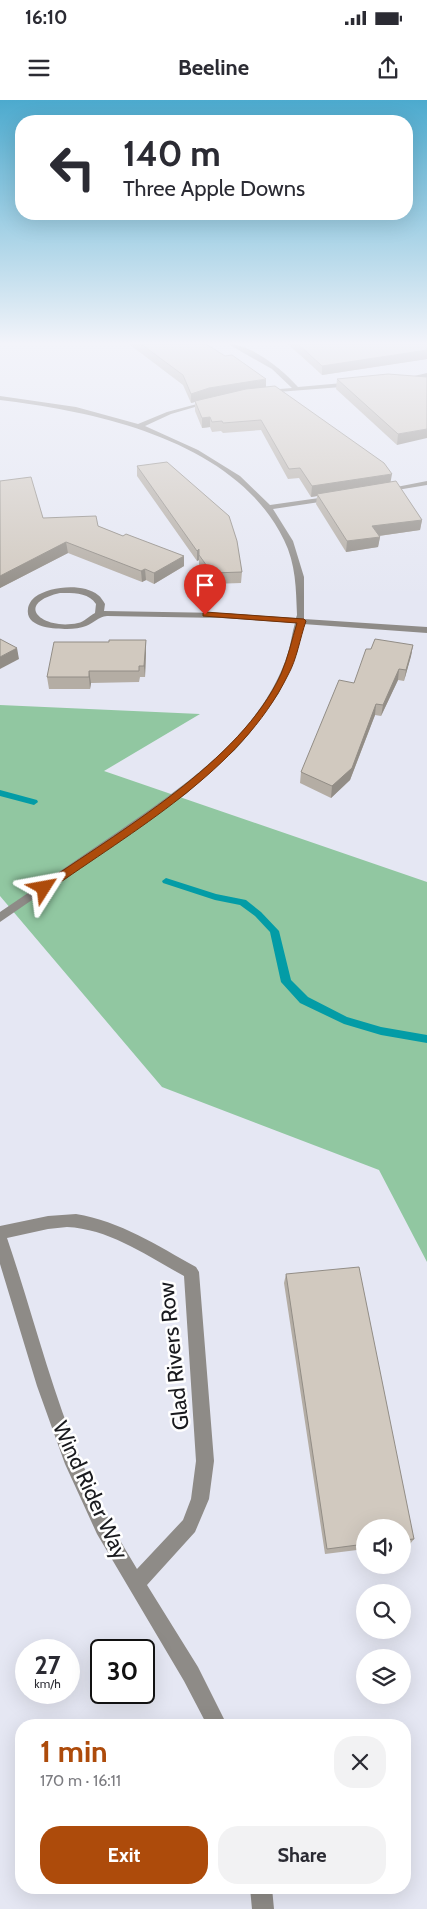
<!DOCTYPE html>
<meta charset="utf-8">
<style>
body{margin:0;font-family:Cabin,sans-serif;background:#f2f2f3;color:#2b2b33;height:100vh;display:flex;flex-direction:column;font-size:19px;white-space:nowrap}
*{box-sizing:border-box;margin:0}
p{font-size:16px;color:#7c7c81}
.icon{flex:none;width:28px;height:28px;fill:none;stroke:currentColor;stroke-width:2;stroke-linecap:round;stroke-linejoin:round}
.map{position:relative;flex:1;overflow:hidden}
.side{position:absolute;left:15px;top:1619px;width:396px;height:175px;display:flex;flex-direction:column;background:#fff;border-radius:20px;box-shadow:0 5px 20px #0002}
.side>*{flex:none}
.banner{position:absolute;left:15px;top:15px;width:398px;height:105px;border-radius:20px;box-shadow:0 5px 20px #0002;background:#fff;color:#2b2b33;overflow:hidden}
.buttons{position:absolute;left:356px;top:1419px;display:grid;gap:10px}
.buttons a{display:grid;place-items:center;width:55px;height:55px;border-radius:50%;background:#fff;box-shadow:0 5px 20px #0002;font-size:25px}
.speed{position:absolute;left:15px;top:1539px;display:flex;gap:10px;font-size:25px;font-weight:700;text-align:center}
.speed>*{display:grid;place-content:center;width:65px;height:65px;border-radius:50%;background:#fff;box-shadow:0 5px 20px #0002;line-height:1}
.speed small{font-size:12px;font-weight:400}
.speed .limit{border:2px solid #111;border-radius:8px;background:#fff;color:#111}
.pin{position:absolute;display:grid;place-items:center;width:42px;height:42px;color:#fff;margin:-51px -21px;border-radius:50% 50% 50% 0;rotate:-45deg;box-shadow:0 0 5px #0007}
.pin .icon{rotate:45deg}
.me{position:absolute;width:55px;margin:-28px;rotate:56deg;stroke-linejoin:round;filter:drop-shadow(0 0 4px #0008)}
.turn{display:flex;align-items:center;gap:18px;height:105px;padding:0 25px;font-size:22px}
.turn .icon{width:65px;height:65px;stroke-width:2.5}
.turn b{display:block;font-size:35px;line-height:42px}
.round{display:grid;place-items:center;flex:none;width:52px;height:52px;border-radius:20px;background:#f2f2f3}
.summary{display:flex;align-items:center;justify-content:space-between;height:85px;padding:0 25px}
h1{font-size:30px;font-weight:700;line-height:38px;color:#ad4b0b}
.cta{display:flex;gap:10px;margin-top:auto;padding:10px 25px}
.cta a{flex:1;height:58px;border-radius:20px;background:#ad4b0b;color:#fff;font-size:20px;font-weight:700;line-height:58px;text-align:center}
.cta a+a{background:#f2f2f3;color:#2b2b33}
.status{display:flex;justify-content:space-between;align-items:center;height:35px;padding:0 25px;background:#fff;direction:ltr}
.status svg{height:14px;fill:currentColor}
header{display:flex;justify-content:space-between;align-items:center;height:65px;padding:0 25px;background:#fff;font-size:22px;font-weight:700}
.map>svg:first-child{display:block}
.green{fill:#91c7a1}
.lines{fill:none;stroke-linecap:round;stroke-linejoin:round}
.stream{fill:#039ca6;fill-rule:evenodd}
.minor{fill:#8e8b87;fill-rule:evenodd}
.wall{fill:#b4ada4}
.shaded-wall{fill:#928d86}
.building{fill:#d1c9bf;stroke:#928d86}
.route{fill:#ad4b0b;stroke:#703107}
.labels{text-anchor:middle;stroke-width:5;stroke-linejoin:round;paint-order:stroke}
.near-street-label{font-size:22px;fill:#191a1e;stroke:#fff}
</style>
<div class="status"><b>16:10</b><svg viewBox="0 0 49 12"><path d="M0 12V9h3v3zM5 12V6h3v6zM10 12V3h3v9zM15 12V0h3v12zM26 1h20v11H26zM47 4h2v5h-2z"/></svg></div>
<header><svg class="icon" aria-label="menu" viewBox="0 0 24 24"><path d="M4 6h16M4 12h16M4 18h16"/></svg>Beeline<svg class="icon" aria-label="share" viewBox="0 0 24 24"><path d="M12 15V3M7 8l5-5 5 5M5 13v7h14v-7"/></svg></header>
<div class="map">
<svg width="427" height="1809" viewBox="0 0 427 1809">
<rect width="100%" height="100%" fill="#e5e7f3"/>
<polygon class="green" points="0,605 200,614 104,671 427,782 427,1162 379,1070 162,987 0,796"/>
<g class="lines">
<g class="stream">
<polygon points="0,690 37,700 38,702 34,705 0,696"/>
<polygon points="166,778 216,794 246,800 261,812 279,831 291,880 308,897 347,917 381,927 427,935 427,943 381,935 344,924 300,903 281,882 270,832 255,816 240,805 215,800 163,783 162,781"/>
</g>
<g class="minor">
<path d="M228,244c24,0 55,26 70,43l56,-5 3,2 -3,2 -89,7v-2l2,-1 25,-2 -20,-19z"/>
<polygon points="427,273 427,277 404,281 401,279"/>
<path d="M0,296l76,11 62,17 29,-12 45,-12v2l-41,12 -26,12 53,24 42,26 30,29 63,-9 4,2 -4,2 -60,9 20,32 11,36v42l123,8v6l-124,-9 -6,29 -18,40 -30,41 -14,16 -49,44 -186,128v-10c40,-27 79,-54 119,-81 66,-46 143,-97 169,-178 3,-10 4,-20 7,-30l-73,-5 -115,-2c-9,1 -13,7 -21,10 -5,2 -12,3 -19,3 -12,0 -42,-1 -39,-20 0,-4 4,-10 7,-12 15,-11 48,-14 63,-2 3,2 5,6 7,9l-1,7 118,2 74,5 1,-3c-1,-26 -1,-51 -13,-75 -48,-99 -185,-128 -284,-140zM60,493c13,0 28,-1 36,11l-1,9c-6,3 -11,9 -17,10 -35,8 -66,-19 -18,-30z"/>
<polygon points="427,381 427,385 385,392 381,390"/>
<path d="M76,1114c44,7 82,32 120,53l3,5 15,189 -5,38 -14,33 -48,53 51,82 29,58h-20l-23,-44 -87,-147 -32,-70 -28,-78 -37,-122v-38l48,-10zM67,1127c43,2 80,29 117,49l12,185 -5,38 -8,21 -46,49c-22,-36 -41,-73 -57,-111 -30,-72 -48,-147 -73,-220l41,-9z"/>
<polygon points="250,1788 272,1788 274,1809 252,1809"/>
</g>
</g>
<g class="wall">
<polygon points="129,244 206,244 266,287 391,382 422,420 420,430 379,436 380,437 378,447 346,452 316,404 317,396 311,397 299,378 288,379 261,330 223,333 221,331 212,332 210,327 202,328 195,311 195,302 191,303 183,285"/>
<polygon points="288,244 427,244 427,259 322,275"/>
<polygon points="427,277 397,345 336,289 337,279"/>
<polygon points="137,366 242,472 241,483 212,484 199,465 199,460 197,461 137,376"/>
<polygon points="0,381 43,418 98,426 123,436 184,456 184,466 154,484 146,480 142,482 68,453 0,488"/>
<polygon points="146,540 146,551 145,577 140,577 139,582 91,583 90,589 49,589 47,577 109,542"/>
<polygon points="413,545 411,556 404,581 398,580 381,616 375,615 350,680 331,698 300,683 301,672 354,583 371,549"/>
<polygon points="286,1174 414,1439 410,1444 402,1445 402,1428 365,1428 365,1449 325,1454 284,1183"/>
</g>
<g class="shaded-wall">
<polygon points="427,250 427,259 322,275 322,266"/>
<polygon points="266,279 266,289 209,298 191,303 191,294 209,288"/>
<polygon points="210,317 210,327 202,328 202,318"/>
<polygon points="427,329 427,338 397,345 398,334"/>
<polygon points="392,374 390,385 317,394 317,396 311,397 312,386"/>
<polygon points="422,420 420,430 371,437 372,426"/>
<polygon points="380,437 378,447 346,452 347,441"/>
<polygon points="66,442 68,453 0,488 0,476"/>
<polygon points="199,449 199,460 197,461 197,451"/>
<polygon points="184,456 184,466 154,484 154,473"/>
<polygon points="145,469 146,480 142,482 141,471"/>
<polygon points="146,540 146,551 145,577 144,566"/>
<polygon points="413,545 411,556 404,581 406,570"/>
<polygon points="17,548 19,559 0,569 0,557"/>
<polygon points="399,569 398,580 381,616 383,605"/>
<polygon points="89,571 91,583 90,589 89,577"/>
<polygon points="376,604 375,615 350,680 331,698 332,686"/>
</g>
<g class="building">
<polygon points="141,244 206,244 225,256 232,255 266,279 209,288 191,294 183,275"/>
<polygon points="298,244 427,244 427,250 322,266"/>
<polygon points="388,274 427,277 427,329 398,334 337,279"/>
<polygon points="275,286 384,363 392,374 312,386 300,368 289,369 261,320 223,323 222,321 212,322 210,317 202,318 195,301 246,289"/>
<polygon points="167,362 229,416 237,441 242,472 212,473 199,455 199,449 197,451 137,366"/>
<polygon points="31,377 43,418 96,416 98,426 123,436 126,434 184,456 154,473 145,469 141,471 66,442 0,476 0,381"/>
<polygon points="396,381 422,420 372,426 380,437 347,441 317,394"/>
<polygon points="0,539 17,548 0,557"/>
<polygon points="375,539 413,545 406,570 399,569 383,605 376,604 352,668 332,686 301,672 339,580 354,583 366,549 371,549"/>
<polygon points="109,540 146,540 144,566 139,566 139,571 89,571 89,577 47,577 54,542 109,542"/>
<polygon points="359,1167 414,1439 402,1440 402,1428 365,1428 365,1444 327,1449 286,1174"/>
</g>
<linearGradient id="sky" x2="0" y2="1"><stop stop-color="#4caace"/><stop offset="0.49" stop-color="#f3f4fa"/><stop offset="1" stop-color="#f3f4fa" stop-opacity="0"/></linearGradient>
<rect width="427" height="497" fill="url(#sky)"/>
<path class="route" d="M205,512l99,7 2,2c-6,17 -9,38 -18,54 -47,96 -156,156 -240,216h-8l-1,-3 1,-2c78,-54 201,-124 241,-212 7,-16 11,-35 16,-51l-94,-7v-3z"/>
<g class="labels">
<g class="near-street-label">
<text transform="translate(173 1256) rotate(-96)" y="8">Glad Rivers Row</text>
<text transform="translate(91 1390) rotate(65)" y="8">Wind Rider Way</text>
</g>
</g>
</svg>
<div class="buttons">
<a><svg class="icon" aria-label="sound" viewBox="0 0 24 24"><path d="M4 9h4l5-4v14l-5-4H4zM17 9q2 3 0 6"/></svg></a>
<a><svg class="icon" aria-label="search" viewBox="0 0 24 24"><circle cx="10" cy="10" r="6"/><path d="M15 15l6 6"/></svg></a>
<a><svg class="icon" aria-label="layers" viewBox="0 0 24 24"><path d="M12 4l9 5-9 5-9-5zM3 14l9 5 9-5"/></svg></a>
</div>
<div class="speed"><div>27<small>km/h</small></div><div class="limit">30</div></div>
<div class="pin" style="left:205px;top:515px;background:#d93025"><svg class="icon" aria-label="arrive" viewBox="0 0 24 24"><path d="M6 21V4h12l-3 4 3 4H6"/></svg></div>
<svg class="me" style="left:44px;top:788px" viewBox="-20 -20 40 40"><path d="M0-17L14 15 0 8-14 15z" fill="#ad4b0b" stroke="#fff" stroke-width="4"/></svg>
<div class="banner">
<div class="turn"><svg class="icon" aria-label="left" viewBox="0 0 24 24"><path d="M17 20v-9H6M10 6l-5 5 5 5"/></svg><div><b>140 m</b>Three Apple Downs</div></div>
</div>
<section class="side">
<div class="summary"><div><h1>1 min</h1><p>170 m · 16:11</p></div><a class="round"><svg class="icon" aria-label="close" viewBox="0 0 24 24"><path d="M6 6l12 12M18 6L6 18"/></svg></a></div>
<div class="cta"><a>Exit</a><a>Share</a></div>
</section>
</div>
